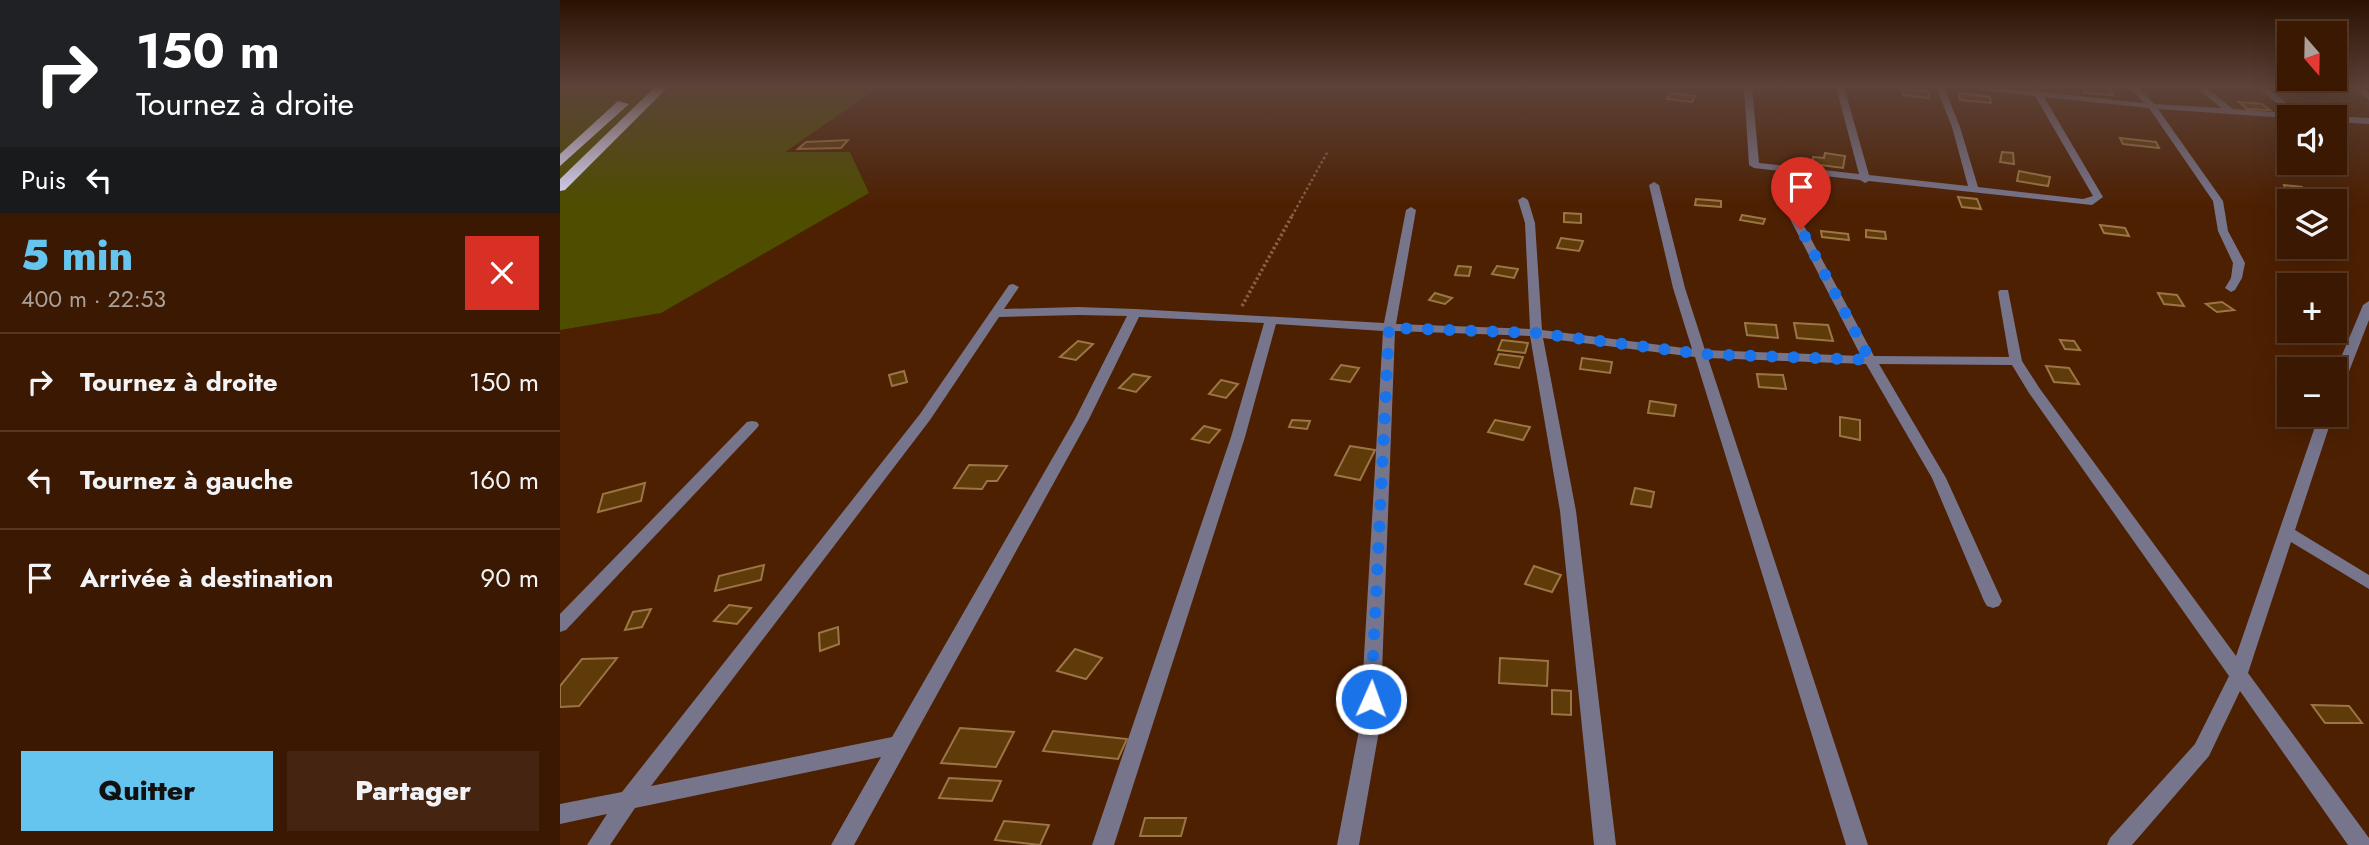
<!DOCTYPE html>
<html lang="fr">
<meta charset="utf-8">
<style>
body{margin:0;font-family:Jost,sans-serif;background:#452511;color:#f1f3f6;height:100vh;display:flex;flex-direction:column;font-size:26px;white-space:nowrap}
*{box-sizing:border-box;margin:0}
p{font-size:23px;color:#aba099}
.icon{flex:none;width:38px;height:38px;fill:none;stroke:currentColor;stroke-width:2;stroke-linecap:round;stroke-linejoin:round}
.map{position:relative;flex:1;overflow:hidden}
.sheet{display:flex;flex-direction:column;background:#3a1802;width:560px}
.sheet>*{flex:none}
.top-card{background:#202124;color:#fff;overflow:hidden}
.needle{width:46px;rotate:160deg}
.buttons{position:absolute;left:1717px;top:21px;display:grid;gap:14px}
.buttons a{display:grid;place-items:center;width:70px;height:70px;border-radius:0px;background:#3a1802;box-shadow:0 7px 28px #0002,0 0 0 2px #543724;font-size:35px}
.pin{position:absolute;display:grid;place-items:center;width:60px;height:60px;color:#fff;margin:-72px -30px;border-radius:50% 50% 50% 0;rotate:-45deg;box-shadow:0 0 7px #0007}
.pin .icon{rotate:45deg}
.me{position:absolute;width:77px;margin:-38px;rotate:2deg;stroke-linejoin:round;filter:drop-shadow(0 0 5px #0008)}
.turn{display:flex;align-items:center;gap:24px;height:147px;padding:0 21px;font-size:32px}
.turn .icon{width:91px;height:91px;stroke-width:2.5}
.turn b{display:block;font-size:49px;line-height:60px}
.then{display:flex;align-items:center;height:66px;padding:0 21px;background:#0003;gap:14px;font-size:26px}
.round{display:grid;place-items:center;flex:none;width:74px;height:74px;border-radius:0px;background:#452511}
.headline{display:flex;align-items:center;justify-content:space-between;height:119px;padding:0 21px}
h1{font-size:42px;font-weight:800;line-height:52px;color:#65c5ef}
.button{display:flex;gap:14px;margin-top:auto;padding:14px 21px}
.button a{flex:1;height:80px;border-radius:0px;background:#65c5ef;color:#111;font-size:28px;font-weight:800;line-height:80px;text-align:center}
.button a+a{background:#452511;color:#f1f3f6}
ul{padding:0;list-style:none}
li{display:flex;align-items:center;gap:21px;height:98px;padding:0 21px;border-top:2px solid #543724}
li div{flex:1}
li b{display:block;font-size:26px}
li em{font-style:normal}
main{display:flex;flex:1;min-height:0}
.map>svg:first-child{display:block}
.green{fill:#4e4d00}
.building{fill:#5e3b08;stroke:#9c7547;stroke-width:2}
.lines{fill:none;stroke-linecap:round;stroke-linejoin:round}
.path-far1{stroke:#876047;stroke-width:2.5;stroke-dasharray:2.5 2.5;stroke-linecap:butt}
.path{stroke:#876047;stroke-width:3.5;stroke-dasharray:2.5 2.5;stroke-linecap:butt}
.street{fill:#77758c;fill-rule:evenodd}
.highway{fill:#dcdafc;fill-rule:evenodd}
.route{stroke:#1a73e8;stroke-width:12;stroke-dasharray:0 21.6}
</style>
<main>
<section class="sheet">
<div class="top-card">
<div class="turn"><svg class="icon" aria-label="right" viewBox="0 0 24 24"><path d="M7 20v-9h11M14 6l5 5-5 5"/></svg><div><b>150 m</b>Tournez à droite</div></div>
<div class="then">Puis<svg class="icon" aria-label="left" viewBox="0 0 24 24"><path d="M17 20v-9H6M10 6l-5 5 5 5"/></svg></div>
</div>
<div class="headline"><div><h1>5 min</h1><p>400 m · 22:53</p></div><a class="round" style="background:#d93025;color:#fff"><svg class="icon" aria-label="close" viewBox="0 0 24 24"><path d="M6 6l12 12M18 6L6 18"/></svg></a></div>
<ul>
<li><svg class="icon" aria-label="right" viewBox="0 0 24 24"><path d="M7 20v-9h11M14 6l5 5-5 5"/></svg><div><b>Tournez à droite</b></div><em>150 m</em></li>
<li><svg class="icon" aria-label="left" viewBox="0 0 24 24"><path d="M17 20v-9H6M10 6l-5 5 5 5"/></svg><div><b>Tournez à gauche</b></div><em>160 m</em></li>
<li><svg class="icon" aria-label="arrive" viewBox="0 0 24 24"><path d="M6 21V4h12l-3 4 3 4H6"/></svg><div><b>Arrivée à destination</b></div><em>90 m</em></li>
</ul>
<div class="button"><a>Quitter</a><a>Partager</a></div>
</section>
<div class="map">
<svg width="1809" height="845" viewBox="0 0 1809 845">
<rect width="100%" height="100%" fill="#4d2002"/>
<polygon class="green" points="0,87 319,87 225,152 290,152 309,193 101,313 0,330"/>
<g class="building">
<polygon points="1522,87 1548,87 1553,95 1525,93"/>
<polygon points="1342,89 1368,91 1369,98 1343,95"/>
<polygon points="1111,93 1135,96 1132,102 1107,99"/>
<polygon points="1399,93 1430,97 1431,103 1400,100"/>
<polygon points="1679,102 1702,104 1710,110 1687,109"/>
<polygon points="1560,138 1596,142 1599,148 1563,144"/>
<polygon points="288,140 281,148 238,149 246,142"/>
<polygon points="1442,152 1453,153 1454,164 1440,162"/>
<polygon points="1265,153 1285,156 1283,168 1252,164 1253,157 1264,158"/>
<polygon points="1459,171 1490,177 1488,186 1457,181"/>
<polygon points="1724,185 1742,187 1746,198 1728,195"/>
<polygon points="1398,197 1417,199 1421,209 1402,207"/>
<polygon points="1136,199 1161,201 1161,207 1135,205"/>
<polygon points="1004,213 1021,214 1021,223 1004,222"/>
<polygon points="1182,215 1205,219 1203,224 1180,220"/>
<polygon points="1540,225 1565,228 1569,236 1544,233"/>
<polygon points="1306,230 1325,232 1326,239 1306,237"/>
<polygon points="1261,231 1288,234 1289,240 1262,237"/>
<polygon points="1001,238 1023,241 1019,251 997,248"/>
<polygon points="898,266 911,267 909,276 895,275"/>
<polygon points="937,266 958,269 954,278 932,274"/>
<polygon points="875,293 892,298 885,304 869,300"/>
<polygon points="1598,293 1617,295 1624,306 1604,304"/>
<polygon points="1662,302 1674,310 1657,312 1646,304"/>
<polygon points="1185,323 1216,325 1218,338 1187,335"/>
<polygon points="1234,323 1268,325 1273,341 1237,338"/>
<polygon points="942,340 968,343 965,353 938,350"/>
<polygon points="1500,340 1514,341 1520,350 1505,349"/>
<polygon points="518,341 533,344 516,360 500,357"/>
<polygon points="939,354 963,357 959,368 935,364"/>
<polygon points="1022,358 1052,362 1050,373 1020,369"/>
<polygon points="781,365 799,368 790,382 771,379"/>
<polygon points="1486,366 1509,368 1519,384 1494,382"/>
<polygon points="344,371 347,382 332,386 329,375"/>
<polygon points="573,374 590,377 576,392 559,388"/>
<polygon points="1197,374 1223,375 1226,389 1199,387"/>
<polygon points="661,380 678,384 666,398 649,394"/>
<polygon points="1090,401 1116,405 1114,416 1088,413"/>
<polygon points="1280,417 1300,420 1300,440 1280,436"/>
<polygon points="732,420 750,421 747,429 729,427"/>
<polygon points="935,420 970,427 963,440 928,432"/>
<polygon points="644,426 660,430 649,443 632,439"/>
<polygon points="790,446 815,450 800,480 775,475"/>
<polygon points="409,465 447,466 437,481 427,481 422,489 394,488"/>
<polygon points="85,483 81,501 38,512 43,494"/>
<polygon points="1075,488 1094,492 1091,507 1071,504"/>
<polygon points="204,565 201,580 155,591 159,576"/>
<polygon points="974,566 1001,575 992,592 965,584"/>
<polygon points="169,605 191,608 177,624 154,621"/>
<polygon points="91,609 82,627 65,630 73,612"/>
<polygon points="278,627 279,644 260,651 259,633"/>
<polygon points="515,649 542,658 526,679 497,671"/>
<polygon points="57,658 19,706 0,707 0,686 22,659"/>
<polygon points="940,658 988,661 987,686 939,683"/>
<polygon points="992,690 1011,691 1011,715 992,714"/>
<polygon points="1752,705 1789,706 1802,723 1765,723"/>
<polygon points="400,728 454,732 436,767 381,763"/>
<polygon points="493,731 567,739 558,759 483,751"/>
<polygon points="389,778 441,781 432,801 379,798"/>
<polygon points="585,818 626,818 621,836 580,836"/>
<polygon points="444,821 489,825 480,845 435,840"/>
</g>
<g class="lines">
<polyline class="path-far1" points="732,216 768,151"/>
<polyline class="path" points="682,306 733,214"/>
<g class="street">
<path d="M1184,87h8l7,76 100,11 -23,-87h8l25,88 99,11 -16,-59 -16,-40h8l16,40 18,60 105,12 10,-3 -58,-100 -62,-7 -4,-2 63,4 4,-3 5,4 103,11 -15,-16h9l16,17 67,4 -25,-21h9l28,22 56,4 -32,-26h9l35,27 14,1 1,2 -27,1 -131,-9 65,92 5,30 17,32 -3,15 -7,12 -4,2 -6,-4 6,-10 2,-15 -15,-32 -5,-30 -64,-93 -105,-11 59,100 -11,8 -223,-24 -4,2 -5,-3 -70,-8 1,25 5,14 78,145 135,1 -11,-65 2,-2h8l14,71 18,28 196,267 83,-241h14l-38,115 74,45v14l-78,-47 -43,131 121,165v7h-21l-108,-154 -31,65 -77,89h-25l3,-7 85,-94 34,-68 -200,-283 -17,-28 -133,-1 67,114 56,123 -3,5 -6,2 -6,-2 -3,-5 -52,-123 -66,-114 -158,-6 160,487h-22l-151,-488 -152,-19 33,173 40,334h-22l-34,-334 -30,-175 -135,-5 -15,394 -21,120h-22l23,-120 23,-394 -107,-7 -31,113 -131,408h-22l139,-408 33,-114 -125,-6 -50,102 -235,426h-23l50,-88 -246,51 -25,37h-23l20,-31 -47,10v-20l62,-12 298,-378 89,-129 4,-1 6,3 -15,22 74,-2 57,2 249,14 22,-113 5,-3 5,3 -20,114 134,5 -5,-106 -7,-23 5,-3 5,3 7,23 7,107 150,19 -19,-61 -24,-103 5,-3 5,3 26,103 20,62 156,6 -75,-145 -5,-14 -1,-26 -26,-3 -5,-3zM518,315l49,1 -52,103 -183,318 -241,49 279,-366 69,-103z"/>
<polygon points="1792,87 1801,87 1809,93 1809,100"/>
<polygon points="1774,116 1809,118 1809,124 1774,122 1774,117 1771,117"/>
<polygon points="1809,301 1809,320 1781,392 1774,396 1774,374 1803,305"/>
<polygon points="192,421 197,422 199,425 197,428 6,630 0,632 0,614 187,422"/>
</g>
<g class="highway">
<polygon points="95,87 108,87 5,190 0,191 0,179"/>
<polygon points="58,101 69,104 0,166 0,154"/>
</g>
</g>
<linearGradient id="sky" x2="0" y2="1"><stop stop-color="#2a1201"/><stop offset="0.42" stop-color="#5c4239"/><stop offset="1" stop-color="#5c4239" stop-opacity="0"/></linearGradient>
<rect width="1809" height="205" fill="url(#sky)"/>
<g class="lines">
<polyline class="route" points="811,699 829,328 976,333 1142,354 1310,360 1241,229"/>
</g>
</svg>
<div class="buttons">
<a><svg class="needle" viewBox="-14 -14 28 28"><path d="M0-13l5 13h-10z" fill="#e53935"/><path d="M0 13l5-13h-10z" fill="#aba099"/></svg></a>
<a><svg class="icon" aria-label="sound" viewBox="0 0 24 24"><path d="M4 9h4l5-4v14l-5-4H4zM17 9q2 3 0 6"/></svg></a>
<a><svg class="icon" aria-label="layers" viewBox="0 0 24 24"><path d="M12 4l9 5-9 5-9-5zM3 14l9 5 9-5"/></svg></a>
<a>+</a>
<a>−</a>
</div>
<div class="pin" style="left:1241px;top:229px;background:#d93025"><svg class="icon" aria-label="arrive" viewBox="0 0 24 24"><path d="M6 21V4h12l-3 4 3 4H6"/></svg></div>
<svg class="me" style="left:811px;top:699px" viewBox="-20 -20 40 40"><circle r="17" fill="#1a73e8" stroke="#fff" stroke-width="3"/><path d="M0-11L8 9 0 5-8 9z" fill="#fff"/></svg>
</div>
</main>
